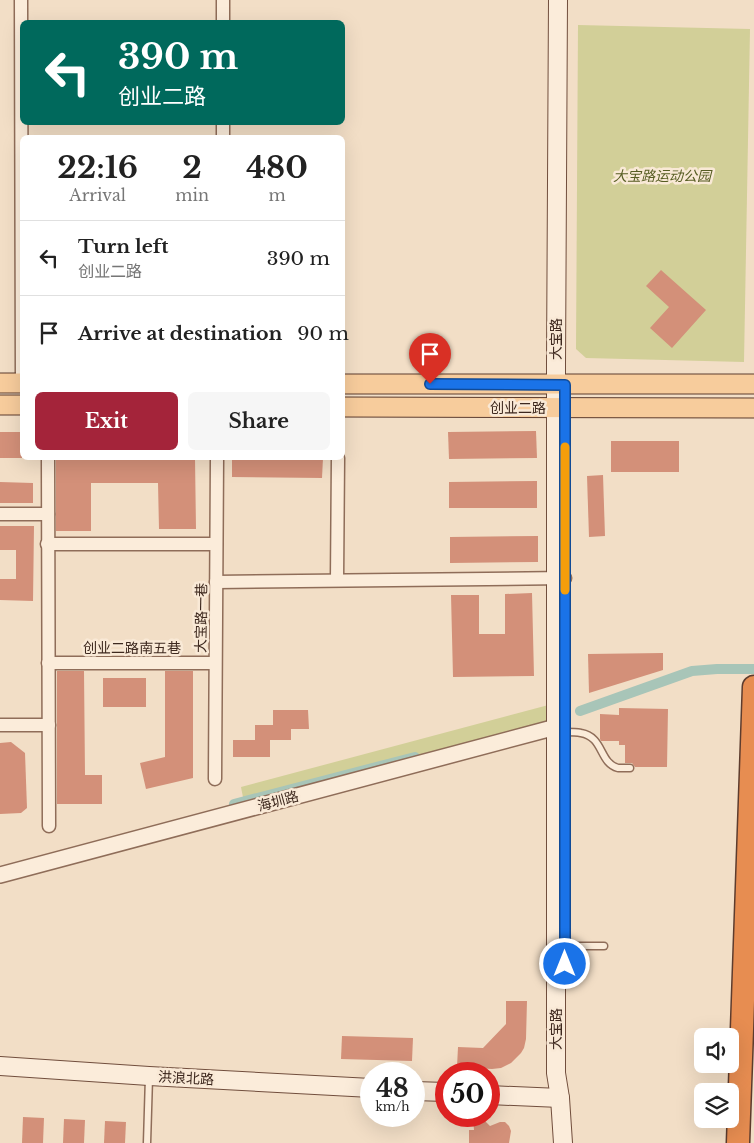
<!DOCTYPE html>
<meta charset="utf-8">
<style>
body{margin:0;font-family:"Libre Baskerville","Noto Sans SC",serif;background:#f6f6f6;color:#222;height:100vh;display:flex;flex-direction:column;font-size:19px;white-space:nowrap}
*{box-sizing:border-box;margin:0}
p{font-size:16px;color:#767676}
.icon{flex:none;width:28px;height:28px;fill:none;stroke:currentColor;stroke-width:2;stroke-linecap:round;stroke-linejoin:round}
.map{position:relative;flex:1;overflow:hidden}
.panel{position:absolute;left:20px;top:135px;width:325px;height:325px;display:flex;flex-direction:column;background:#fff;border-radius:8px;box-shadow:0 5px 20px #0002}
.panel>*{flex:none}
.guide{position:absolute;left:20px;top:20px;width:325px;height:105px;border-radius:8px;box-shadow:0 5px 20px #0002;background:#00695c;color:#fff;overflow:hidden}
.tools{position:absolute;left:694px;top:1028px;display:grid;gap:10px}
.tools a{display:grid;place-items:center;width:45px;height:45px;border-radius:8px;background:#fff;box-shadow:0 5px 20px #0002;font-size:25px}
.speed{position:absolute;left:360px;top:1062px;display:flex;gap:10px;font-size:25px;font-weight:700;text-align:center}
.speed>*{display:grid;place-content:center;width:65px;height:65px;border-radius:50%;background:#fff;box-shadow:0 5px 20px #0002;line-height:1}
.speed small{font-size:12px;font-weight:400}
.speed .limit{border:8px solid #d22;background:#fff;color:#111}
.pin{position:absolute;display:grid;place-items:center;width:42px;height:42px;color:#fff;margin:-51px -21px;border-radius:50% 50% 50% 0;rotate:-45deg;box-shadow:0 0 5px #0007}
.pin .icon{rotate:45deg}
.me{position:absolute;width:55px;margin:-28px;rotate:0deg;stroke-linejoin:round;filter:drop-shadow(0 0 4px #0008)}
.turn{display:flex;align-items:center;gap:18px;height:105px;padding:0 15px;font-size:22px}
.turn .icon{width:65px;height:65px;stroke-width:2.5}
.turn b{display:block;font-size:35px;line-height:42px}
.eta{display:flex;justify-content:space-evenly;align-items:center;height:85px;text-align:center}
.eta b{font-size:30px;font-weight:700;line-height:35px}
.button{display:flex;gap:10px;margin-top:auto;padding:10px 15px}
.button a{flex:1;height:58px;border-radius:8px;background:#a4243a;color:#fff;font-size:20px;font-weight:700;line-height:58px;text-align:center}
.button a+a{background:#f6f6f6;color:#222}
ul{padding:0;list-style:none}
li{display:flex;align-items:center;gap:15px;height:75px;padding:0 15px;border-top:1px solid #e0e0e0}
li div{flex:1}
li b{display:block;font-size:19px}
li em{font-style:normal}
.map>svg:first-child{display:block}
.green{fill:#d2cf98}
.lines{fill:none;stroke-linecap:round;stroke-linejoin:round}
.canal{stroke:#a8c5b8;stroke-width:10}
.building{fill:#d39079}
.service-casing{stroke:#8f6d59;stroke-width:9}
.minor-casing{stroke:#8f6d59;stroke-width:15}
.tertiary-casing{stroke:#8f6d59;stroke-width:18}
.secondary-casing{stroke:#714e3d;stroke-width:20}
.primary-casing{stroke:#5d3c2e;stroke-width:21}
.motorway-casing{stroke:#5d3c2e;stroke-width:25}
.service{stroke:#fbecda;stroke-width:6}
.minor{stroke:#fbecda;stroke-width:12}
.tertiary{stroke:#fbecda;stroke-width:15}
.secondary{stroke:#fbecda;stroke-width:18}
.primary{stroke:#f7cc9c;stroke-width:19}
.motorway{stroke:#e78d51;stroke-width:22}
.route-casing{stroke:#114b97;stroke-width:12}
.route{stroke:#1a73e8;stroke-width:9}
.slow{stroke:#f59e0b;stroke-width:9}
.labels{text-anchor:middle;stroke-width:5;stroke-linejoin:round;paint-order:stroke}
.park-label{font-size:14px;font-style:italic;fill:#575d23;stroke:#f9e9d6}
.street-label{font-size:14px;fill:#3e291f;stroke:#f9e9d6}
</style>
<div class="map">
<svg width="754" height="1143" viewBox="0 0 754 1143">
<rect width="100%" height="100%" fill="#f2dec6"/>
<g class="green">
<polygon points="578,25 750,29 744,362 586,358 576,349"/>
<polygon points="556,703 556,727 246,813 241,787"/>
</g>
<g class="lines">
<g class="canal">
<polyline points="580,711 692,671 717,669 754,669"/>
<polyline points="234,804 415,757"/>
</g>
</g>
<g class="building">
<polygon points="661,270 706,310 672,348 650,328 669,307 646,286"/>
<polygon points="536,431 537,458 449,459 448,432"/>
<rect x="0" y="432" width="22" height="26"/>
<rect x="611" y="441" width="68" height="31"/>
<polygon points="56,458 195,458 196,529 159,529 158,483 91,483 91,531 56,531"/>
<polygon points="232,458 323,458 322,478 232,477"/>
<polygon points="603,475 605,536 589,537 587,476"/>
<polygon points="537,481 537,508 449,508 449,482"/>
<polygon points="0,482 33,483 33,503 0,503"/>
<polygon points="0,526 34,526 33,601 0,600 0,579 16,579 16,550 0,550"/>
<polygon points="538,536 538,562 450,563 450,537"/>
<polygon points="532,593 534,676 453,677 451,595 479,595 479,634 505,634 505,594"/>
<polygon points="663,653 663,670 589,693 588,654"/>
<polygon points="57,671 84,671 85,775 102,775 102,804 57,804"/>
<polygon points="165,671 193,671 193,778 146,789 140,763 165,757"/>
<rect x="103" y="678" width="43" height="29"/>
<polygon points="619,708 668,709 667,767 635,767 632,763 625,763 625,745 619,745 619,741 601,741 600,739 600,714 619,715"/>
<polygon points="273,710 308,710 309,729 291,729 291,740 270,740 270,757 233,757 233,740 255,740 255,725 273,725"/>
<polygon points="11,742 25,753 27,808 21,813 0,814 0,743"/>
<polygon points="506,1001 527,1001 526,1039 524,1048 521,1053 511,1063 501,1068 492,1069 457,1067 458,1047 483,1048 506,1024"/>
<polygon points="342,1036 413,1038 412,1061 341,1059"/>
<polygon points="23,1117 44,1118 43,1143 22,1143"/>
<polygon points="473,1117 480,1117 484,1118 484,1120 490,1126 500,1122 505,1122 509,1126 511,1131 509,1143 469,1143 469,1130 474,1130"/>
<polygon points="64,1119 85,1120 84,1143 63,1143"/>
<polygon points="105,1121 126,1122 125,1143 104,1143"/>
</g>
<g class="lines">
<g class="service-casing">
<g id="service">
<path d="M565,732c5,0 11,0 16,1 23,4 18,30 37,35 3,0 8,0 12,0"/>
<polyline points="565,946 604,946"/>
<polyline points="147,1143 149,1077"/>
</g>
</g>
<g class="minor-casing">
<g id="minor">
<polyline points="21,0 22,383"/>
<polyline points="223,22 223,0"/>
<polyline points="223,138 223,122"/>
<polyline points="48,458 49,826"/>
<polyline points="0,514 48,514"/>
<polyline points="47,544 216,544"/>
<polyline points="337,580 338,458"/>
<polyline points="216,582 565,578"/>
<polyline points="48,663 215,663"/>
<polyline points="0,725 49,725"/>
<polyline points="215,779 217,458"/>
</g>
</g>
<g class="tertiary-casing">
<polyline id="tertiary" points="0,875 556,727"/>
</g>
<g class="secondary-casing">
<g id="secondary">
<polyline points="558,0 556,364 556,1073 560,1098 563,1143"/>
<polyline points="0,1066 149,1076 371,1088"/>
<polyline points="414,1091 446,1092"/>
<polyline points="489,1095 560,1098"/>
</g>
</g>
<g class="primary-casing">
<g id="primary">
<polyline points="0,383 22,383"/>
<polyline points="342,384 754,384"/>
<polyline points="0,405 22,405"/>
<polyline points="342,407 754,408"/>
</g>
</g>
<g class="motorway-casing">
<polyline id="motorway" points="738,1143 754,687"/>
</g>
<use href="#service" class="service"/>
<use href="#minor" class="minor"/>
<use href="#tertiary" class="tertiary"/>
<use href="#secondary" class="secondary"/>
<use href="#primary" class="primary"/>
<use href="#motorway" class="motorway"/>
</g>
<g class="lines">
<g class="route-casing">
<polyline id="route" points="430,384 565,385 565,964"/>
</g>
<use href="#route" class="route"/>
<polyline class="slow" points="565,590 565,447"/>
</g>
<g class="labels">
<g class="park-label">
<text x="662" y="181">大宝路运动公园</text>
</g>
<g class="street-label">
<text transform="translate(556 339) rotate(-90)" y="5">大宝路</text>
<text x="518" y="413">创业二路</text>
<text transform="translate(201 618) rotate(-89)" y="5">大宝路一巷</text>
<text x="132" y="653">创业二路南五巷</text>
<text transform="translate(278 801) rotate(-15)" y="5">海圳路</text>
<text transform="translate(556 1029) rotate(-90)" y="5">大宝路</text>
<text transform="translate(186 1078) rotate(3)" y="5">洪浪北路</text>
</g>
</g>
</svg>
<div class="tools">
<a><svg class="icon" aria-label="sound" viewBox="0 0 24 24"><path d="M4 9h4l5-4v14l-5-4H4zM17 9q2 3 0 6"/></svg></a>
<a><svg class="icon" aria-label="layers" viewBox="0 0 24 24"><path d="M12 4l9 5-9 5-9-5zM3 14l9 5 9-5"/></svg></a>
</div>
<div class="speed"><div>48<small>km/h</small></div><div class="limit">50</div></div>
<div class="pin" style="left:430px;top:384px;background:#d93025"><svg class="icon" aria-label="arrive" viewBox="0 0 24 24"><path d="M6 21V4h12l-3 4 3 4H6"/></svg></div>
<svg class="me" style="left:565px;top:964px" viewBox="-20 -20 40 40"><circle r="17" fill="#1a73e8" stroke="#fff" stroke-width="3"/><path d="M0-11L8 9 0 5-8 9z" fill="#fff"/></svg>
<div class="guide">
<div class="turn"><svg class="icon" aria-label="left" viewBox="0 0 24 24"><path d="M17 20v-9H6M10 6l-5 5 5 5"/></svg><div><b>390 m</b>创业二路</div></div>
</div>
<section class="panel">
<div class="eta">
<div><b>22:16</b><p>Arrival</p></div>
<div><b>2</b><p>min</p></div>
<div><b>480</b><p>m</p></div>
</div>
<ul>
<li><svg class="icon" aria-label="left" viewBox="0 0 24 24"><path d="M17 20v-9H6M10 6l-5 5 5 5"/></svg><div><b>Turn left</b><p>创业二路</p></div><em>390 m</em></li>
<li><svg class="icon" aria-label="arrive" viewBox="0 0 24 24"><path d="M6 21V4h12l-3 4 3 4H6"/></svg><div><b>Arrive at destination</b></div><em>90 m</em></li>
</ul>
<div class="button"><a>Exit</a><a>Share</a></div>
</section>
</div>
